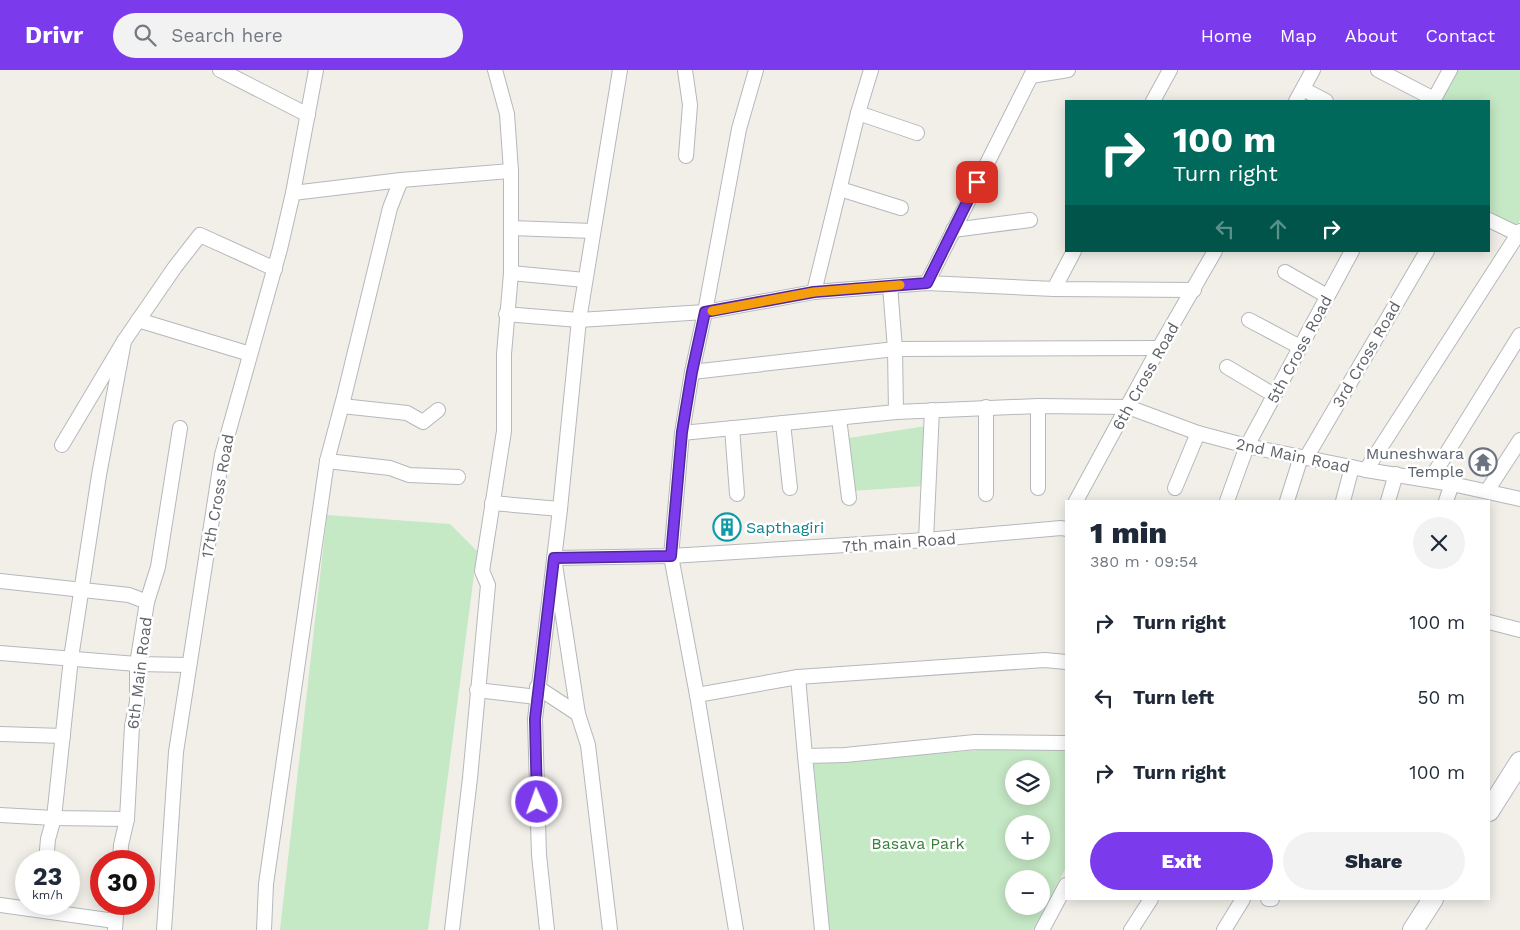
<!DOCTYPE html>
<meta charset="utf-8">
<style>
body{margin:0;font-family:"Work Sans",sans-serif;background:#f2f2f3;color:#1f2937;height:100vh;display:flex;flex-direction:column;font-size:19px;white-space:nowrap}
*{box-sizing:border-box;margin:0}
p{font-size:16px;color:#747a83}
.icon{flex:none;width:28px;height:28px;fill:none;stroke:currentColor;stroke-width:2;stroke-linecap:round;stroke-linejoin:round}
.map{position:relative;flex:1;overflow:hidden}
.side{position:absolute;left:1065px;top:430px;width:425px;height:400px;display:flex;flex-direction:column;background:#fff;border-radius:0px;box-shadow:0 2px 12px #0003}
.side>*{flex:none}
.top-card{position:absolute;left:1065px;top:30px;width:425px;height:152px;border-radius:0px;box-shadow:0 2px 12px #0003;background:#00695c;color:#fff;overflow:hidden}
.tools{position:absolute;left:1005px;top:690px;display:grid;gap:10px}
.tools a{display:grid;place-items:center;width:45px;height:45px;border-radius:50%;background:#fff;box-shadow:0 2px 12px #0003;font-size:25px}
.speed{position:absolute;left:15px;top:780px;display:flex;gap:10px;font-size:25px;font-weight:700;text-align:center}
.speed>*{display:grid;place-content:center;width:65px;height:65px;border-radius:50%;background:#fff;box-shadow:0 2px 12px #0003;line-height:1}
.speed small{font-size:12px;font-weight:400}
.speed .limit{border:8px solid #d22;background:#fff;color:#111}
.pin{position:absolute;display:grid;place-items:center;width:42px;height:42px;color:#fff;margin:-21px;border-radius:10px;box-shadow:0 2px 8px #0006}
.me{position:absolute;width:55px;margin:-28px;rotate:358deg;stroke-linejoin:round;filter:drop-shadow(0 0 4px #0008)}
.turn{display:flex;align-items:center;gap:18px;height:105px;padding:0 25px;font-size:22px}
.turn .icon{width:65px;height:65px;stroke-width:2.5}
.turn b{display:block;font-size:35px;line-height:42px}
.lanes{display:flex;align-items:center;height:48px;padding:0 25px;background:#0003;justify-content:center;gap:25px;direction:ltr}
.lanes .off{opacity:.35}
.round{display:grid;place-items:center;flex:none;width:52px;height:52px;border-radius:26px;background:#f2f2f3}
.overview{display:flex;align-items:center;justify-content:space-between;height:85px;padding:0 25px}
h1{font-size:30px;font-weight:800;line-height:38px}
.cta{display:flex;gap:10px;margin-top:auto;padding:10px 25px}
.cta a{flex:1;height:58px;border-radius:30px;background:#7c3aed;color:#fff;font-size:20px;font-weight:800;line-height:58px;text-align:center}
.cta a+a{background:#f2f2f3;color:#1f2937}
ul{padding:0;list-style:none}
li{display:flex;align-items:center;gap:15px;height:75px;padding:0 25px}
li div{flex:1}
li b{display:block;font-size:19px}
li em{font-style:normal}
header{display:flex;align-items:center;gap:30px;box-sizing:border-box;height:70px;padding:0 25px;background:#7c3aed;color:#fff}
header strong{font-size:24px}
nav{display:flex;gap:28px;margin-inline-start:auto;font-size:18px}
.search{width:350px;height:45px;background:#f2f2f3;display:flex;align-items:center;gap:12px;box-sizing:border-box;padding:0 18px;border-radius:28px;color:#747a83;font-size:19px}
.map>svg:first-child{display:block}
.green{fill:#c5e8c5;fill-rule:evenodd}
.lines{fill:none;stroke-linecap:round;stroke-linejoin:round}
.minor-casing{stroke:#b5b8bc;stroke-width:16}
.secondary-casing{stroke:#b6babf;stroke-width:22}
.minor{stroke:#fff;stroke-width:14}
.secondary{stroke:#fff;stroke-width:20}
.route-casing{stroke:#51269a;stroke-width:12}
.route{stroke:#7c3aed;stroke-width:9}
.slow{stroke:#f59e0b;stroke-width:9}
.labels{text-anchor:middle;stroke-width:5;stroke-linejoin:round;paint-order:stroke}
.street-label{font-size:16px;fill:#5f6368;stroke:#fff}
.worship-label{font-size:16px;fill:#5b616d;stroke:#fff;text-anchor:end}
.culture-label{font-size:16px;fill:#0d838f;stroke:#fff;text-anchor:start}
.park-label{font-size:16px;fill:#348238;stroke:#fff}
</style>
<header>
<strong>Drivr</strong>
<div class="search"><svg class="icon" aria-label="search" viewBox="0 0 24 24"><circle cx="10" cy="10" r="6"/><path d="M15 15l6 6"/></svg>Search here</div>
<nav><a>Home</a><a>Map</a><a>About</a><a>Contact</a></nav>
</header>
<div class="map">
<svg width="1520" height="860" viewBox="0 0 1520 860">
<rect width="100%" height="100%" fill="#f1efe8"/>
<g class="green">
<polygon points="1456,0 1520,0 1520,150 1517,155 1489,142 1489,31 1440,31"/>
<polygon points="926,356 924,416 852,421 849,368"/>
<polygon points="327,445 450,454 477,481 428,860 280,860"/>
<path d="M1066,678v120l-33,62h-204l-18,-167h14l155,-13zM1014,699h27v27h-27zM1014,754h27v27h-27zM1014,809h27v27h-27z"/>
</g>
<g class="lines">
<g class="minor-casing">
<g id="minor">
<polyline points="220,0 308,45"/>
<polyline points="685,0 690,35 686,86"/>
<polyline points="756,0 739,59 705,242 814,222 927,213 1054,219 1194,220"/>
<polyline points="1378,0 1434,29"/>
<polyline points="1031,6 1068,0"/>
<polyline points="1303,19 1326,31"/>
<polyline points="1153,31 1170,0"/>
<polyline points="1296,31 1313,0"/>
<polyline points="1433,31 1450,0"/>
<polyline points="858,43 917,63"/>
<polyline points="840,119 901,138"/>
<polyline points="293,123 401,110 511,101"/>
<polyline points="1489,150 1518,164"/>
<polyline points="511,158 593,161"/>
<polyline points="953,160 1030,150"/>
<polyline points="1285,202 1327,226"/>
<polyline points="511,203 585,210"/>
<polyline points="927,213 1034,0"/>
<polyline points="890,216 895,279 896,342"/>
<polyline points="1054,219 1074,181"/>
<polyline points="814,222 858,43 871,0"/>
<polyline points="506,244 579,250 705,242 692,302 682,363 671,486 697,625 736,860"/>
<polyline points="138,250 250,284"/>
<polyline points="1249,250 1300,277"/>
<polyline points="1227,297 1274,325"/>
<polyline points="692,302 895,279 1159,278"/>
<polyline points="342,336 407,343 423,352 438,340"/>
<polyline points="1038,336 1038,418"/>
<polyline points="986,337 986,424"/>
<polyline points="839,348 849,428"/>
<polyline points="783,353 790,418"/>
<polyline points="732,358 737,424"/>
<polyline points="682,363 896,342 1038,336 1128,337 1198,363 1247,376 1366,400 1452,414 1520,429"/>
<polyline points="62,375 124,271 175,197 200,165 275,199"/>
<polyline points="1306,388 1427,181"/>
<polyline points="327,391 390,398 409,405 458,407"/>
<polyline points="1366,400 1520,161"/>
<polyline points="1430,410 1520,265"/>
<polyline points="1175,418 1198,363"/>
<polyline points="1487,421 1520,370"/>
<polyline points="1076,431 1159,278 1215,181"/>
<polyline points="1227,431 1247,376 1352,181"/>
<polyline points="1287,431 1301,387"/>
<polyline points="1343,431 1352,397"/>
<polyline points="1388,431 1396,404"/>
<polyline points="1446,431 1452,414"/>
<polyline points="492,433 560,439"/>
<polyline points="926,470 932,340"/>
<polyline points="0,511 129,525 147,532"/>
<polyline points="1489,552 1520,560"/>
<polyline points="0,583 137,594 189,595"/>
<polyline points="798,607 805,686"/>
<polyline points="537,617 578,644 588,675 610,860"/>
<polyline points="477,620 537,627"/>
<polyline points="697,625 798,607 1045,590 1066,592"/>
<polyline points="578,644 554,488 671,486 926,470 1061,458 1066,459"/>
<polyline points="0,664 63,666"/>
<polyline points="0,745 54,748 127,749"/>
<polyline points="46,791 48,769 54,748 71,588 99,405 124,271"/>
<polyline points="120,791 121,775 127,749 132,656 137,632 137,594 147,532 158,497 180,358"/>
<polyline points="1268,829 1272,829"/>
<polyline points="0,835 115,851"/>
<polyline points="115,859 117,834"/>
<polyline points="164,860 176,682 222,385 280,179 293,123 316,0"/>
<polyline points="264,860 266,814 327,391 344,327 390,138 401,110"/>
<polyline points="452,860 470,708 488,515 482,501 504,361 504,284 511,203 511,101 507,44 495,0"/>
<polyline points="547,860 539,785 535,649 560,439 579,250 620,0"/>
<polyline points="822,860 805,686 845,685 975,672 1066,673"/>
<polyline points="1042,860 1066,815"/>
<polyline points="1131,860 1151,829"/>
<polyline points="1224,860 1243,829"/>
</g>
</g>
<g class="secondary-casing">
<g id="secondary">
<polyline points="1489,741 1520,692"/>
<polyline points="1413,860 1433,829"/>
</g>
</g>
<use href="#minor" class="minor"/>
<use href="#secondary" class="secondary"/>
</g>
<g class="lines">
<g class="route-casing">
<polyline id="route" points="537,732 535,649 554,488 671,486 682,362 692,302 705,242 814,222 927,213 977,112"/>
</g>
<use href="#route" class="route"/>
<polyline class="slow" points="712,241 814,222 900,215"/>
</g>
<defs>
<g id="temple-ring" transform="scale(1.4375)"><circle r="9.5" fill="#fff" stroke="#6b7280" stroke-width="1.5"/><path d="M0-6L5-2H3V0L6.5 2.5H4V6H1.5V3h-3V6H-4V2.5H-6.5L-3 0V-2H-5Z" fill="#6b7280"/></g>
<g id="building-ring" transform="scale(1.4375)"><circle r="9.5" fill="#fff" stroke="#0f9aa8" stroke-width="1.5"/><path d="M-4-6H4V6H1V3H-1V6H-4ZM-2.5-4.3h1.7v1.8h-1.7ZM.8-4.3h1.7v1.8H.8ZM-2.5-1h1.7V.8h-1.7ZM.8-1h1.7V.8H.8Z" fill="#0f9aa8"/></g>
</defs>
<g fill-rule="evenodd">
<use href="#temple-ring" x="1483" y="392"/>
<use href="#building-ring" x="727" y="457"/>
</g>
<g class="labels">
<g class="street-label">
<text transform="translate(1299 279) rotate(-62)" y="6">5th Cross Road</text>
<text transform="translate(1366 284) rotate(-60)" y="6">3rd Cross Road</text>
<text transform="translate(1145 306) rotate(-61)" y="6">6th Cross Road</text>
<text transform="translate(1293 385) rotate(12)" y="6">2nd Main Road</text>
<text transform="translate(217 426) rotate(-80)" y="6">17th Cross Road</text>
<text transform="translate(899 472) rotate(-4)" y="6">7th main Road</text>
<text transform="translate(139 603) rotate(-83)" y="6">6th Main Road</text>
</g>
<g class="worship-label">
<text x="1464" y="389">Muneshwara<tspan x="1464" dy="18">Temple</tspan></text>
</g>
<g class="culture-label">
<text x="746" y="463">Sapthagiri</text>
</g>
<g class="park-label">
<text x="918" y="779">Basava Park</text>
</g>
</g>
</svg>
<div class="tools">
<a><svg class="icon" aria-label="layers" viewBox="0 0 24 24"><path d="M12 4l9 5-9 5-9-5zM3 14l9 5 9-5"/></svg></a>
<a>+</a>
<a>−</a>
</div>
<div class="speed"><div>23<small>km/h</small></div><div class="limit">30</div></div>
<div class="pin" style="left:977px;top:112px;background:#d93025"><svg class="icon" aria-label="arrive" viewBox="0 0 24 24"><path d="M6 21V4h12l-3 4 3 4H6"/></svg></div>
<svg class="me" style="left:537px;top:732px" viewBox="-20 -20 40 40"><circle r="17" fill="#7c3aed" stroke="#fff" stroke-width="3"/><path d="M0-11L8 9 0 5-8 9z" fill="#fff"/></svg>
<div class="top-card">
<div class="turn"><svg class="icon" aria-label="right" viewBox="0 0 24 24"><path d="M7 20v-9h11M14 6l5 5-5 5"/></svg><div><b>100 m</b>Turn right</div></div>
<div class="lanes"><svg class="icon off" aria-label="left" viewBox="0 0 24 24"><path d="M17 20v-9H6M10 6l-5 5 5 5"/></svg><svg class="icon off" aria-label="ahead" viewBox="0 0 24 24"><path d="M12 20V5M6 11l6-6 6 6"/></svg><svg class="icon" aria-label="right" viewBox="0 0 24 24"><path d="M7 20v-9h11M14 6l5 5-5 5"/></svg></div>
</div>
<section class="side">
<div class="overview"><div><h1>1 min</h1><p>380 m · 09:54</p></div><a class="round"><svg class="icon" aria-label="close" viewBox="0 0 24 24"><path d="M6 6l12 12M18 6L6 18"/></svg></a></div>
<ul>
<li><svg class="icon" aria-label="right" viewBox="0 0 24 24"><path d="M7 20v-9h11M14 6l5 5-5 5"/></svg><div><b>Turn right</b></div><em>100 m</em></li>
<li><svg class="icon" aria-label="left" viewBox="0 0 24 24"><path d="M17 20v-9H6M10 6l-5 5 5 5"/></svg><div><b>Turn left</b></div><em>50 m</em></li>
<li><svg class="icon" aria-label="right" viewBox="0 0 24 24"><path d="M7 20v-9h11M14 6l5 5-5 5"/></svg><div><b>Turn right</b></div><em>100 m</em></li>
</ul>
<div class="cta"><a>Exit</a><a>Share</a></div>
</section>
</div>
